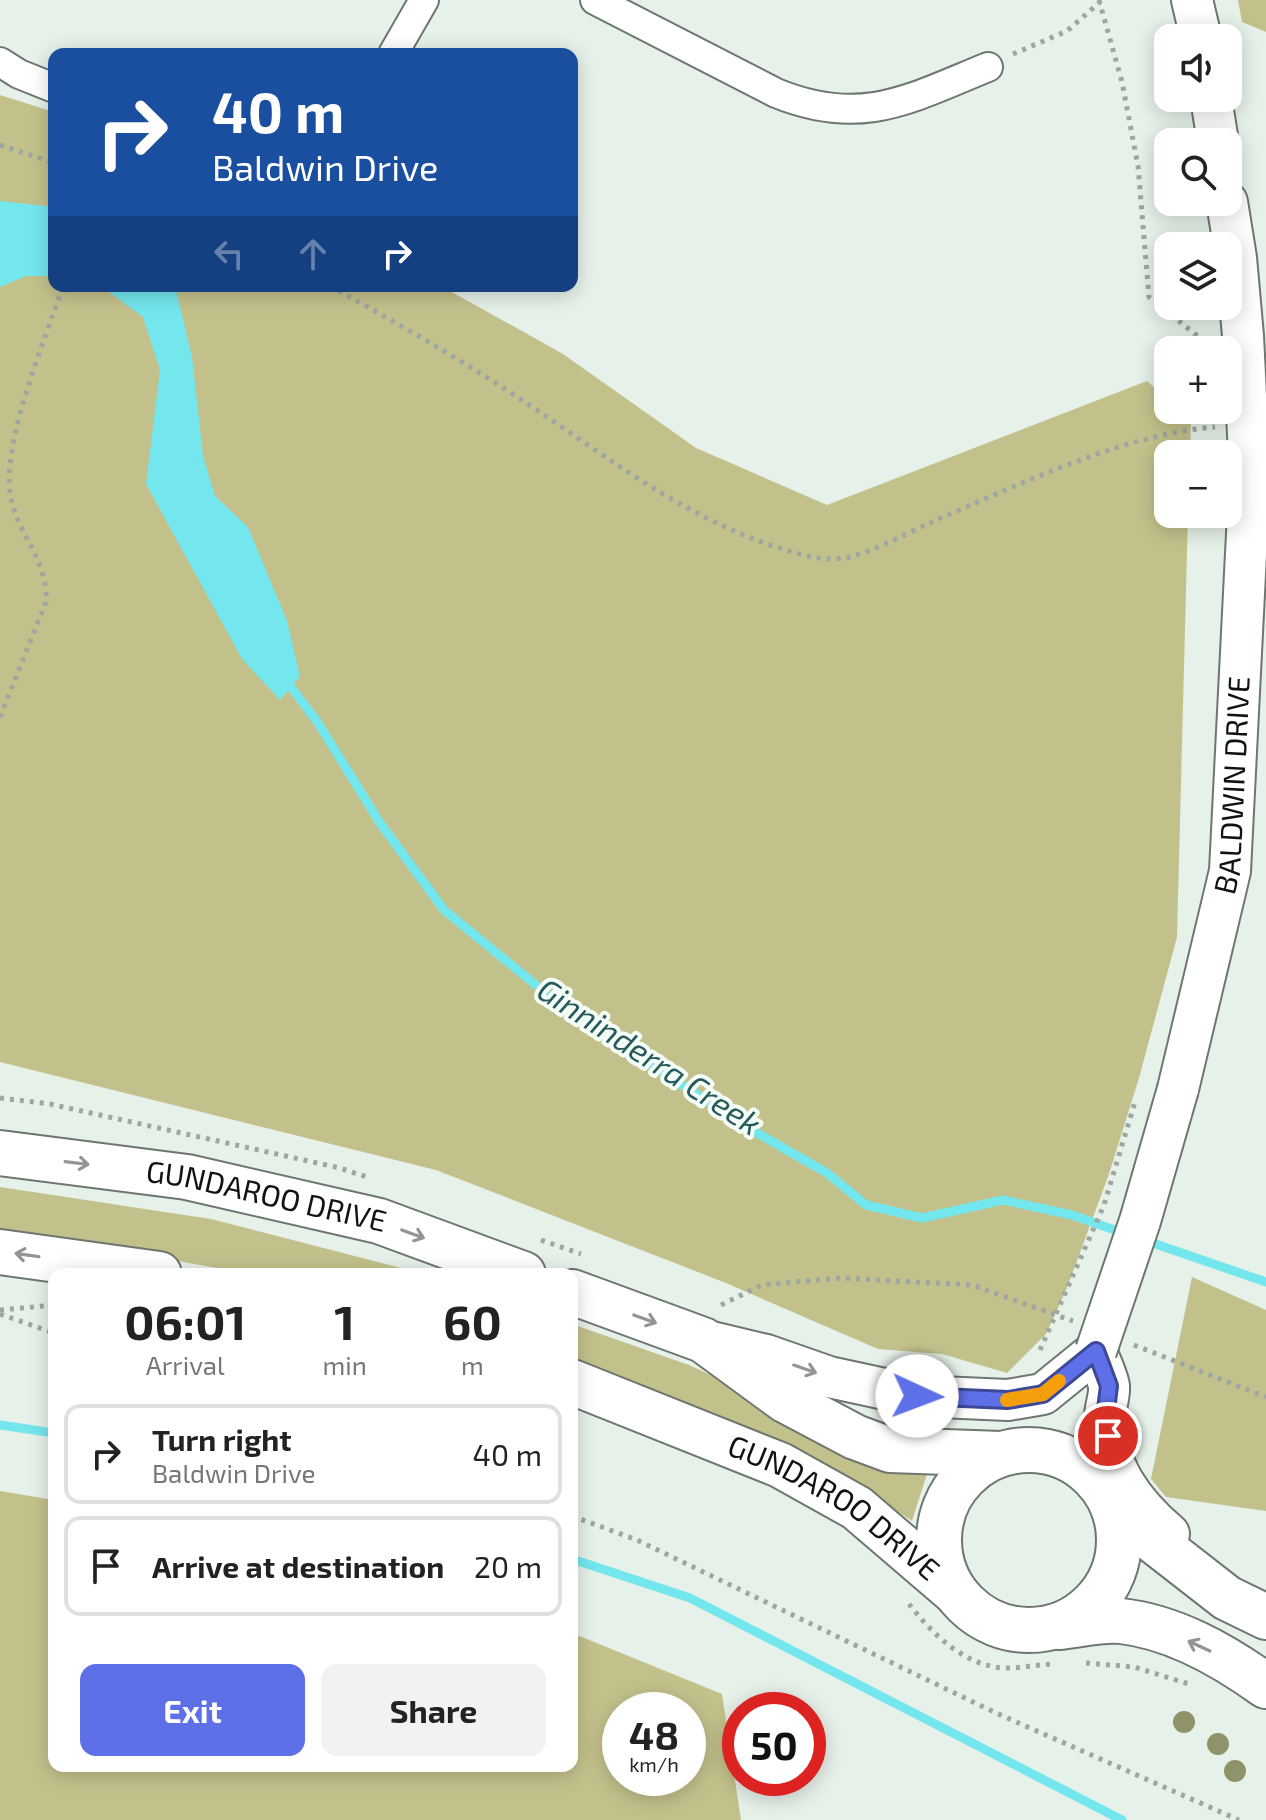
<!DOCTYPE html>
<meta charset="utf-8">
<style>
body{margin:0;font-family:"Exo 2",sans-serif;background:#f2f2f2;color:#222;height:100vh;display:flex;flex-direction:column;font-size:30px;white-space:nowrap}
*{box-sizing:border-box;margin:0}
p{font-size:26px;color:#767676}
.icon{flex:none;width:44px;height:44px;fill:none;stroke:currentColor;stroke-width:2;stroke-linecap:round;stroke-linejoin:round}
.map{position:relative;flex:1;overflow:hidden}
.details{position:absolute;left:48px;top:1268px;width:530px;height:504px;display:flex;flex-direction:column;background:#fff;border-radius:16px;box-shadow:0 4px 20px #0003}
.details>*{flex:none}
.guide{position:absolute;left:48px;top:48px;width:530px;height:244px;border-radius:16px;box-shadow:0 4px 20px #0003;background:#1a4fa0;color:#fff;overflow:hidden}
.tools{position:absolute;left:1154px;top:24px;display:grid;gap:16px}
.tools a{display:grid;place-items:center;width:88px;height:88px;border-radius:16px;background:#fff;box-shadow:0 4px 20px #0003;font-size:40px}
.speed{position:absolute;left:602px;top:1692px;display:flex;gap:16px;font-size:40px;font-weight:700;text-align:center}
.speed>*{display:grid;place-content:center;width:104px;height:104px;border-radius:50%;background:#fff;box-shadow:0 4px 20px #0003;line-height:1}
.speed small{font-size:20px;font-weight:400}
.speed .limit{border:12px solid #d22;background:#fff;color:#111}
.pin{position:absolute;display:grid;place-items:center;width:68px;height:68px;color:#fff;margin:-34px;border:4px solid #fff;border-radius:50%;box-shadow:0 2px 8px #0007}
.me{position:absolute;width:88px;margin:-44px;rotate:92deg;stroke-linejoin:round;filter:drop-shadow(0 0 6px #0008)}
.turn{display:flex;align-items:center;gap:28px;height:168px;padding:0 32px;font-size:36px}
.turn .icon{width:104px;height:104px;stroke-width:2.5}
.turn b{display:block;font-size:56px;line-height:68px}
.lanes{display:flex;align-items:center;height:76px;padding:0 32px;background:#0003;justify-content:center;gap:40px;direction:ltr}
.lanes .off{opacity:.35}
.eta{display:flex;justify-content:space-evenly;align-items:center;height:136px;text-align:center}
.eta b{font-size:48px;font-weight:700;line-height:56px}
.button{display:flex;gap:16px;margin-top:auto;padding:16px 32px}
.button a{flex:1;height:92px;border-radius:16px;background:#5e70e7;color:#fff;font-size:32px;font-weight:700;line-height:92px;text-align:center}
.button a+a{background:#f2f2f2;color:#222}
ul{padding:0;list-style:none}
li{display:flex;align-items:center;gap:24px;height:100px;margin:0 16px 12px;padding:0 16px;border:4px solid #e0e0e0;border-radius:16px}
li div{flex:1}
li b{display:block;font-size:30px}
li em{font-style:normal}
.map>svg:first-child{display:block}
.green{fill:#c3c18b;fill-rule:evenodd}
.water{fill:#74e6ee}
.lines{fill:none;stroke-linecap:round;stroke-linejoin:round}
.stream{stroke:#74e6ee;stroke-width:9}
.street-casing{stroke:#6d766f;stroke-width:32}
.secondary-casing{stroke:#6d766f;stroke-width:44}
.primary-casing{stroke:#6d766f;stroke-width:48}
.path{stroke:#9da6a0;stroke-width:5;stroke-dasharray:4 6;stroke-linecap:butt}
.street{stroke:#fff;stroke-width:28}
.secondary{stroke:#fff;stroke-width:40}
.primary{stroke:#fff;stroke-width:44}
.secondary-bridge-casing{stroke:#6d766f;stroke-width:44;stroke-linecap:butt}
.path-bridge{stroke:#9da6a0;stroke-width:5;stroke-dasharray:4 6;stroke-linecap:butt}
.secondary-bridge{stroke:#fff;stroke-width:40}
.tree{fill:#90926a}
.oneway{stroke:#939594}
.route-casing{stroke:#3d4996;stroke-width:20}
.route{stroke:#5e70e7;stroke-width:14}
.slow{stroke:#f59e0b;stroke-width:14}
.labels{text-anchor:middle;stroke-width:8;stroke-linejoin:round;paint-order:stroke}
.street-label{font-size:30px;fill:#101411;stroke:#f4fef6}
.water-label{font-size:32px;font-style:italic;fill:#27595d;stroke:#f4fef6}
</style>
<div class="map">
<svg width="1266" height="1820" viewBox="0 0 1266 1820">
<rect width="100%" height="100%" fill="#e6f1e9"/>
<g class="green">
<polygon points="1238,0 1266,0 1266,32 1242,22"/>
<polygon points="0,95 54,112 54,286 441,286 563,354 696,448 827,505 1147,381 1168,399 1168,410 1181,410 1191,419 1190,454 1168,454 1168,514 1188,514 1177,937 1139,1078 1109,1174 1067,1288 1046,1334 1007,1373 942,1354 878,1349 726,1283 436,1170 0,1062"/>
<polygon points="0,1187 211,1219 424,1274 250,1274 51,1238 0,1232"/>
<polygon points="1192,1277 1266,1310 1266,1511 1166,1497 1151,1479"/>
<polygon points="572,1324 689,1365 927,1474 912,1521 853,1482 572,1363"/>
<path d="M0,1491l54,9v266h518v-133l150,61 19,126h-741zM620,1710h68v68h-68z"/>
</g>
<g class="water">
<polygon points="0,201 54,207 54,276 26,276 0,287"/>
<polygon points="91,286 175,286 192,357 203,456 215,496 248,527 287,621 300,676 280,700 242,659 146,484 160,370 143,317 108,291"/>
</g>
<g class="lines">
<g class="stream">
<polyline points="285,679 318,723 380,823 444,910 569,1012 752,1130 827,1173 866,1205 922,1218 1003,1200 1072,1215 1126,1234"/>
<polyline points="1144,1240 1266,1282"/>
<polyline points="0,1425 54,1433"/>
<polyline points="572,1559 690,1598 1122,1820"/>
</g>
<g class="street-casing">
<g id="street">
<path d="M595,0l181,93c86,35 133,6 212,-26"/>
<polyline points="393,54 424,0"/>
<polyline points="0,62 19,74 54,88"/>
</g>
</g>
<g class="secondary-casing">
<g id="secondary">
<polyline points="1192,0 1201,38"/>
<polyline points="1211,98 1218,142"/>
<path id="s1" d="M1178,1089l52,-218 20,-397 -7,-138 -7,-78 -9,-56"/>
<path d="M707,1341l59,14 63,22 88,19 91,4 35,-6 53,-43c4,10 11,24 13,35 1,10 -4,21 -4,31 1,50 28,86 64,117"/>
</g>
</g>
<g class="primary-casing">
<g id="primary">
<path id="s2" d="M0,1153l187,24 192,44 144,53"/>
<polyline points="0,1252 159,1274"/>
<polyline points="572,1292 703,1340 785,1400 855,1437 890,1450 1001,1454"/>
<path id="s3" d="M572,1382l208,83 77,43 98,84"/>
<circle cx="1029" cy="1540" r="90"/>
<polyline points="1114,1510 1227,1598 1266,1617"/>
<path d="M1059,1627c20,-2 43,-8 62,-6 53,6 102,34 145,65"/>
</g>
</g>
<g class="path">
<polyline points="1099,0 1122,82 1138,166 1149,297 1210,346"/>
<polyline points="1013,54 1067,31 1100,2"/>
<polyline points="0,145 54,163"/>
<path d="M330,286c56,31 113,63 167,98 92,58 172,127 276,162 25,8 51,17 77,11 29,-8 57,-24 84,-36 84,-36 190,-87 281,-94"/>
<path d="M0,717l46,-115c3,-42 -31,-70 -36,-109 -7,-54 35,-153 53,-207"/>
<polyline points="0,1098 50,1104 340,1168 370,1178"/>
<polyline points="541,1240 581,1254"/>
<polyline points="721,1305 762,1285 841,1278 972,1285 1073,1321"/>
<polyline points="0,1310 54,1305"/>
<polyline points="0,1314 54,1333"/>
<polyline points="1134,1345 1266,1397"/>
<polyline points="1040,1350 1048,1332"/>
<polyline points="572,1516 637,1540 996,1713 1239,1820"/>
<path d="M909,1604c22,28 49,56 86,63 17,3 39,-2 57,-3"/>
<polyline points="1086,1663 1134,1667 1189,1684"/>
</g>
<use href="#street" class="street"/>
<use href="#secondary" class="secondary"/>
<use href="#primary" class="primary"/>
<g class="secondary-bridge-casing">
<polyline id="secondary-bridge" points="1096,1351 1140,1221 1178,1089"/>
</g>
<polyline class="path-bridge" points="1048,1332 1104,1205 1135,1102"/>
<use href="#secondary-bridge" class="secondary-bridge"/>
</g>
<g class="tree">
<circle cx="1184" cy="1722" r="11"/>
<circle cx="1218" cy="1744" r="11"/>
<circle cx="1235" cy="1771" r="11"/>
</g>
<defs><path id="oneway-shaft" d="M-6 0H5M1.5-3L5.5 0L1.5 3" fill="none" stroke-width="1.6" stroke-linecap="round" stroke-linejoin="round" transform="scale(2)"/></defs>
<g class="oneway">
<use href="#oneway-shaft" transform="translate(77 1163) rotate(7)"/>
<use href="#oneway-shaft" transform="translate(413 1234) rotate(20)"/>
<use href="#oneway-shaft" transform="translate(27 1255) rotate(-172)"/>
<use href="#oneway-shaft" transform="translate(645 1319) rotate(20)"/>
<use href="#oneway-shaft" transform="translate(805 1369) rotate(19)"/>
<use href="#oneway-shaft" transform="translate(1199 1646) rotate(-155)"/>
</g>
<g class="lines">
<g class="route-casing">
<polyline id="route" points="917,1396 1008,1400 1043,1394 1096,1351 1109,1386 1105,1417 1108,1436"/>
</g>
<use href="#route" class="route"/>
<polyline class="slow" points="1007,1400 1043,1394 1059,1381"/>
</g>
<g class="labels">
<g class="street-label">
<text dy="10" stroke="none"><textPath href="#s1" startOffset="310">BALDWIN DRIVE</textPath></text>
<text dy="10" stroke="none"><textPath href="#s2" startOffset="270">GUNDAROO DRIVE</textPath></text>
<text dy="10" stroke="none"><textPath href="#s3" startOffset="292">GUNDAROO DRIVE</textPath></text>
</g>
<g class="water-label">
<text transform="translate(649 1057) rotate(33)" y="11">Ginninderra Creek</text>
</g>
</g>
</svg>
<div class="tools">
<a><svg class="icon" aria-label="sound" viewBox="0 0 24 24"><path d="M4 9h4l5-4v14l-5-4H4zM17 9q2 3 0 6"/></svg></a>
<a><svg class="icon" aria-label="search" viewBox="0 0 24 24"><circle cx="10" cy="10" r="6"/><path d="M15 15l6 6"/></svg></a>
<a><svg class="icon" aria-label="layers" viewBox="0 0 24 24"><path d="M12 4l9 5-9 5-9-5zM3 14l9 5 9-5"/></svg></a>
<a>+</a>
<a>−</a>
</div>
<div class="speed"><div>48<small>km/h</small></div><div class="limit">50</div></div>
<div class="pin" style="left:1108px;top:1436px;background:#d93025"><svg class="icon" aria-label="arrive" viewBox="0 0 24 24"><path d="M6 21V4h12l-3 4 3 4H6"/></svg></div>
<svg class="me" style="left:917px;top:1396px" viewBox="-20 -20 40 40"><circle r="19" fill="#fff"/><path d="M0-13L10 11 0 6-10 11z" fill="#5e70e7"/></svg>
<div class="guide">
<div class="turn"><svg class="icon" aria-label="right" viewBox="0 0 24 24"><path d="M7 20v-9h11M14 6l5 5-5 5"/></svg><div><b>40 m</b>Baldwin Drive</div></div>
<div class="lanes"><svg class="icon off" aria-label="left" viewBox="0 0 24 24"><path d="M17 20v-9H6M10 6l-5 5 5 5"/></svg><svg class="icon off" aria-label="ahead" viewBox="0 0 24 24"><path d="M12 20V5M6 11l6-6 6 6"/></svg><svg class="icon" aria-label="right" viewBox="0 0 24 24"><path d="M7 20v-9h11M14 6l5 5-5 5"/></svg></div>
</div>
<section class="details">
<div class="eta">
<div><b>06:01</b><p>Arrival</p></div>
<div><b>1</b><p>min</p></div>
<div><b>60</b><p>m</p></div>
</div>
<ul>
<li><svg class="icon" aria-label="right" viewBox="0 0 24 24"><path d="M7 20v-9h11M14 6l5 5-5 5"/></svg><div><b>Turn right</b><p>Baldwin Drive</p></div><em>40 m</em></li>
<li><svg class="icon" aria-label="arrive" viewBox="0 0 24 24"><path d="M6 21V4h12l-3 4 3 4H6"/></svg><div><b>Arrive at destination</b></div><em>20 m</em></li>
</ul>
<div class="button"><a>Exit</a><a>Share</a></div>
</section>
</div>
